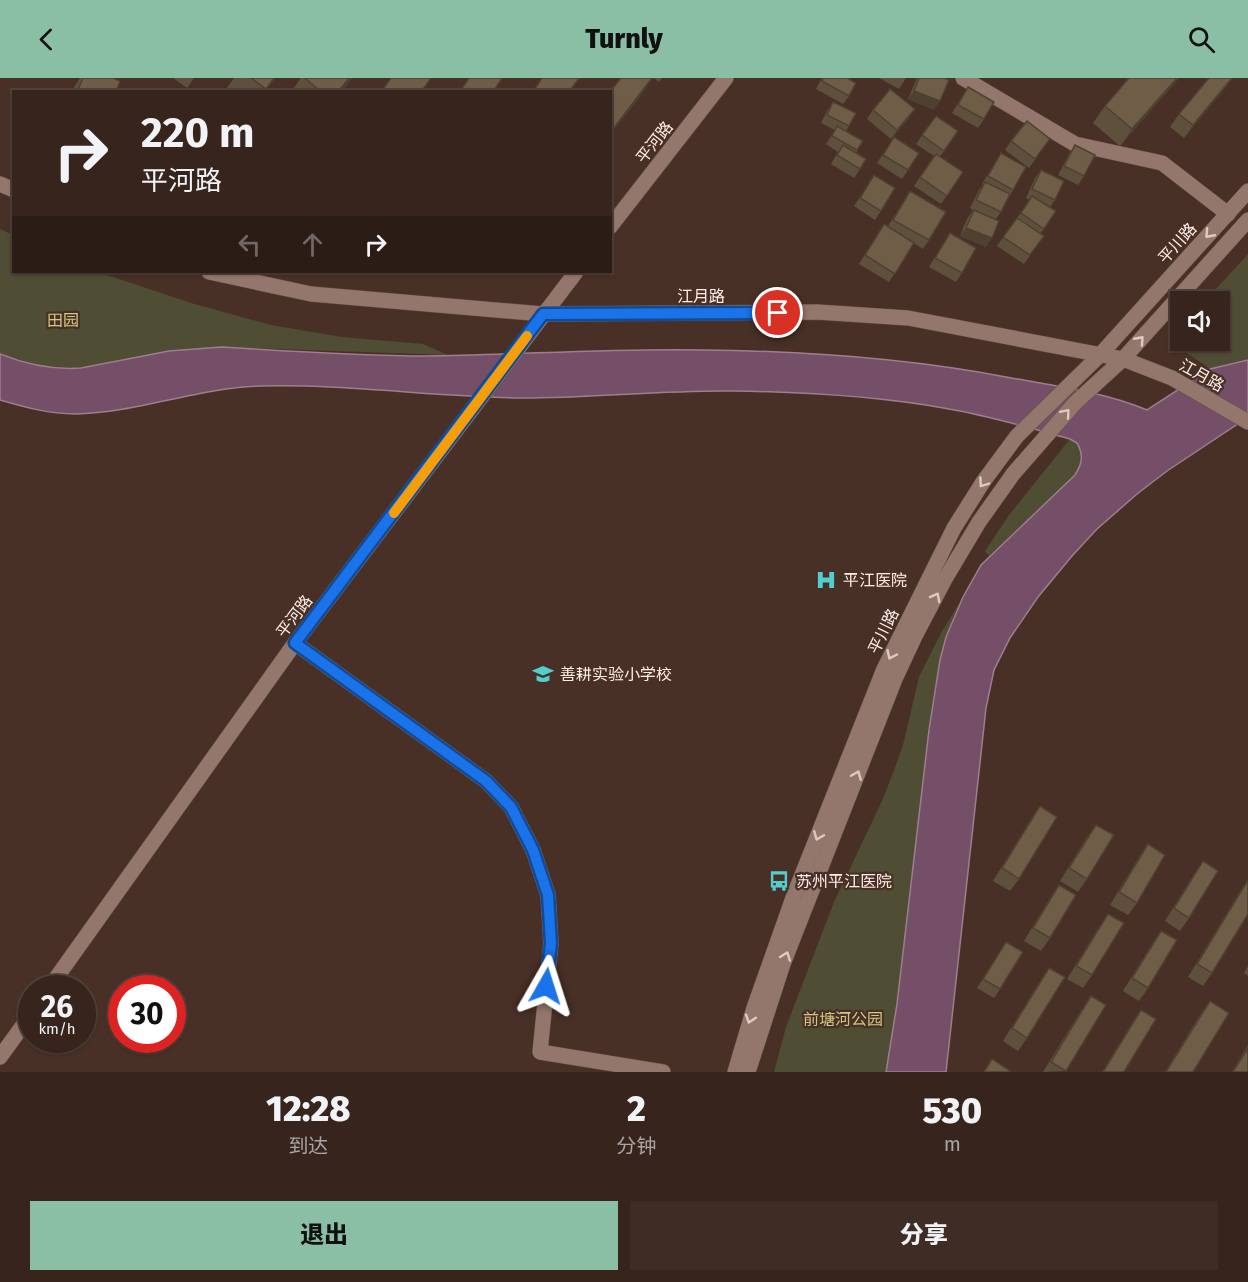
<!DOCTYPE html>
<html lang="zh">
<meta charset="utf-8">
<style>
body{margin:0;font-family:"Fira Sans","Noto Sans SC",sans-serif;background:#3e2c25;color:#f1f3f6;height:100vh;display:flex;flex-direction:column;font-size:22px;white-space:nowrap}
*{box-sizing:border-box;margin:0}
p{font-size:20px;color:#aaa4a3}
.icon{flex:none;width:33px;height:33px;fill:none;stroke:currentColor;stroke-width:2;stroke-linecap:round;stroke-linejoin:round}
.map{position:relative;height:994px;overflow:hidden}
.drawer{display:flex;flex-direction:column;background:#37241c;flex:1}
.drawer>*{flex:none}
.guide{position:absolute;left:12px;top:12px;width:600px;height:183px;border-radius:0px;box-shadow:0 2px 4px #0004,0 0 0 2px #51413b;background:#37241c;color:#f1f3f6;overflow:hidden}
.tools{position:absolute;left:1170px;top:213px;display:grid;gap:12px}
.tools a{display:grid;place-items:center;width:60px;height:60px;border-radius:0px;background:#37241c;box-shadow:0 2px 4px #0004,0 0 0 2px #51413b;font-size:30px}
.speed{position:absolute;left:18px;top:897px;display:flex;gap:12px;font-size:30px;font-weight:700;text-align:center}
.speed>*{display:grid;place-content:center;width:78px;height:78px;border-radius:50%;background:#37241c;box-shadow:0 2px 4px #0004,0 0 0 2px #51413b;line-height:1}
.speed small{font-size:15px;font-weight:400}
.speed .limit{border:9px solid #d22;background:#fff;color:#111}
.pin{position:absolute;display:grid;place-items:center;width:51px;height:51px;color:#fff;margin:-26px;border:3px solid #fff;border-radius:50%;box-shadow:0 2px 6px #0007}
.me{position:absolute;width:66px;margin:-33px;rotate:6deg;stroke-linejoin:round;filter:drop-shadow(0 0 4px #0008)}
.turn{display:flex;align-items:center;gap:21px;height:126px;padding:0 30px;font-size:27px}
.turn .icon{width:78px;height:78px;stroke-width:2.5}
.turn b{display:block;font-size:42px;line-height:51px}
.lanes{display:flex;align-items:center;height:57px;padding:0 30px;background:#0003;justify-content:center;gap:30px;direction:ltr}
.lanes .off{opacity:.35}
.eta{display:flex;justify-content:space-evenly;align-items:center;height:102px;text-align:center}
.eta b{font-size:36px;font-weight:800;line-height:42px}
.cta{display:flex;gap:12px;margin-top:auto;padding:12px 30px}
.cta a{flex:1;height:69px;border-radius:0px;background:#8abfa5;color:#111;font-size:24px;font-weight:800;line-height:69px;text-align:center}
.cta a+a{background:#3e2c25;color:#f1f3f6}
header{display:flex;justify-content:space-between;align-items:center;height:78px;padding:0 30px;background:#8abfa5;color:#111;font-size:27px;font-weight:800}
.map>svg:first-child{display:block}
.green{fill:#4f4d33}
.water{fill:#754e68;stroke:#9e7e8e;stroke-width:1.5}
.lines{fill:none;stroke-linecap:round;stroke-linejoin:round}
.minor-casing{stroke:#644f47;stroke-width:16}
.tertiary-casing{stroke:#644f47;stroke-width:16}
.secondary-casing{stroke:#644f47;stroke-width:16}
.minor{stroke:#94776c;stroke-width:15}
.tertiary{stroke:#94776c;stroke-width:15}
.secondary{stroke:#94776c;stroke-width:15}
.wall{fill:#5f503d}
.shaded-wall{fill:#4e4132}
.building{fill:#6f5d47;stroke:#4e4132;stroke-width:1.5}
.oneway{stroke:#decac2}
.route-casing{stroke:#114b97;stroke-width:15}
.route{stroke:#1a73e8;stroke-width:10}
.slow{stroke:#f59e0b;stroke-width:10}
.labels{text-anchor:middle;stroke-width:4.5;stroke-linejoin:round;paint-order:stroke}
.street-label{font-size:16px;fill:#feede7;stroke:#493026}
.park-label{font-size:16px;fill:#cfc97f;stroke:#493026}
.poi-label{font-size:16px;fill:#feede7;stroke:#493026;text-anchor:start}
</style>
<header><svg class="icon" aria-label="back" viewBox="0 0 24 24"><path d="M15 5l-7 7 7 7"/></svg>Turnly<svg class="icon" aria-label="search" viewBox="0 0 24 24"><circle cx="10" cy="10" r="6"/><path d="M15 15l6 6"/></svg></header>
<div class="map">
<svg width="1248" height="994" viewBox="0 0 1248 994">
<rect width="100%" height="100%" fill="#493026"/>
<g class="green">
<polygon points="0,151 13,157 14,194 98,194 191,225 271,247 342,259 423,266 448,277 220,269 169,273 81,290 69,291 35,287 0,276"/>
<polygon points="1248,176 1248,282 1210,291 1184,273 1181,263 1220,262 1220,224 1205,223"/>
<path d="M1070,361l7,4c7,12 5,21 -2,32l-86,81 -4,-5 24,-36z"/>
<polygon points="963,519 953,540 941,578 897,926 886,994 774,994 786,949 834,824 882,723 893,695 903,667 919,599 941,555"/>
</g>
<path class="water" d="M221,269c68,4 137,9 205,9 93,-1 185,-8 277,-6 102,1 203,8 303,27 47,9 96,14 141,33l63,-41 38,-9v57l-81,54 -30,23 -40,35 -25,27 -34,41 -28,41 -16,32 -8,38 -40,364h-60l11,-68 32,-274 11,-70 6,-23 17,-40 18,-32 94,-90c7,-11 9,-20 2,-32l-7,-4c-40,-11 -80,-23 -121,-30 -71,-13 -144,-17 -216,-18 -70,-1 -141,7 -211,7 -87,-1 -173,-14 -260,-12 -63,1 -124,27 -187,28 -26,0 -51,-7 -75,-14v-46c25,10 54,16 81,14l88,-17z"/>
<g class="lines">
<g class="minor-casing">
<g id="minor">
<polyline points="963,0 1075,66 1162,85 1228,136"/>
<polyline points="295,565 486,703 511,729 533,772 548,817 551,865 540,974 663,994"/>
</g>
</g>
<g class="tertiary-casing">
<g id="tertiary">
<polyline points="0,106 14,112"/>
<polyline points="209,194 311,216 543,236 817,234 908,240 1123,281 1172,300 1248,344"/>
<polyline points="735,994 754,930 794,817 884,591 954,450 983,404 1017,358 1099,278 1248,113"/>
<polyline points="748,994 783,886 895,601 915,558 945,501 979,444 1013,396 1075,325 1123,281 1248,142"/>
</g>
</g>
<g class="secondary-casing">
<g id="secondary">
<polyline points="610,149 726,0"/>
<polyline points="49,910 295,565 576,194"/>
<polyline points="0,979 32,935"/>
</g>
</g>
<use href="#minor" class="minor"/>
<use href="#tertiary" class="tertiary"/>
<use href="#secondary" class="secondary"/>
</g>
<g class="wall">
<polygon points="80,0 113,0 116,14 71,14"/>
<polygon points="173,0 194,0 187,10"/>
<polygon points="234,0 275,0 265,14 224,14"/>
<polygon points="301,0 352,0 341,14 291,14"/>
<polygon points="654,0 662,0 659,4"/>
<polygon points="822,0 847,0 849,18 843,26 816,11"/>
<polygon points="879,0 906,0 899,11"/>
<polygon points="917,0 944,0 934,32 908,21"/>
<polygon points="1129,0 1179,0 1120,68 1093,45 1105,28"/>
<polygon points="1209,0 1233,0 1184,60 1170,49 1179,36"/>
<polygon points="968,9 984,41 978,50 952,35"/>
<polygon points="833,24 849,48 846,53 863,63 856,75 860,91 854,100 831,86 838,74 826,66 835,52 821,45 827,33"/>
<polygon points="873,32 909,40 891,61 867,41"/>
<polygon points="936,38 958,53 940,79 963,94 941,126 914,108 934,78 916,66"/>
<polygon points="894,59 908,92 902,101 877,85"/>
<polygon points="1050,61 1029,90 1005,72 1011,63"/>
<polygon points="1075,67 1084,98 1078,107 1058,97 1069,76"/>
<polygon points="1001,75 1013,112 1001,134 996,141 986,169 960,158 967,141 973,132 970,130 979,112 983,107 982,106"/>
<polygon points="1041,92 1055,122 1050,129 1056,133 1040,156 1044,158 1024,186 997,168 1030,122 1026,120 1035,100"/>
<polygon points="874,97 881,133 875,142 854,128"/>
<polygon points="910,113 929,162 923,171 914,165 889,204 859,186 884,146 888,148"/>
<polygon points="950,155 962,195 956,204 929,189"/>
<polygon points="1040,728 1019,801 1010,813 993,803 1031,741"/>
<polygon points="1096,747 1087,801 1078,814 1060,803 1087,759"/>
<polygon points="1148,766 1137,825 1128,837 1110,827 1139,779"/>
<polygon points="1203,783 1189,840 1180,853 1165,843 1194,796"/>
<polygon points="1248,802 1212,895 1203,908 1188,899 1239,815"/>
<polygon points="1059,807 1050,860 1041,873 1024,863 1050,820"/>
<polygon points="1108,836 1092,897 1083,910 1067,901 1099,849"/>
<polygon points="1161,853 1148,910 1139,923 1123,913 1152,866"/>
<polygon points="1006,864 1000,911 994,920 977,910"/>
<polygon points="1248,888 1248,898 1244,895"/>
<polygon points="1049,890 1027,960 1018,973 1003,963 1040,903"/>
<polygon points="1091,918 1066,993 1043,994 1082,931"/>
<polygon points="1210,923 1193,994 1165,994 1198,940"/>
<polygon points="1141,932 1124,994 1102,994 1132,945"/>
<polygon points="1248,967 1248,994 1232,994"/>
</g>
<g class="shaded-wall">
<polygon points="349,0 352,0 341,14 338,14"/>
<polygon points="653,0 637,23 610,57 610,55"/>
<polygon points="1177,0 1179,0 1120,68 1132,51"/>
<polygon points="1232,0 1227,8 1184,60 1193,47"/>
<polygon points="914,13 940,23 934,32 908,21"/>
<polygon points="915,31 909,40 891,61 897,52"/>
<polygon points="966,150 992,160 986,169 960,158"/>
</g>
<g class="building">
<polygon points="83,0 113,0 120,3 116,14 77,14"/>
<polygon points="251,0 274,0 266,11"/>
<polygon points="305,0 349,0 338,14 321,14"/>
<polygon points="391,0 431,0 421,14 381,14"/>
<polygon points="469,0 502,0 493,14 460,14"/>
<polygon points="542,0 579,0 569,14 533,14"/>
<polygon points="621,0 652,0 610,55 610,14"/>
<polygon points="823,0 847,0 856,5 849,18 822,3"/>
<polygon points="919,0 944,0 949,2 940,23 914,13"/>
<polygon points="1129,0 1177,0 1132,51 1105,28"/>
<polygon points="1209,0 1232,0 1193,47 1179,36"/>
<polygon points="968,9 994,24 984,41 958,27"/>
<polygon points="890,11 915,31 897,52 873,32"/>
<polygon points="833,24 856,35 849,48 827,37"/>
<polygon points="936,38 958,53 944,73 922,57"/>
<polygon points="1027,43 1050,61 1035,81 1011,63"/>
<polygon points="837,48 863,63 857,72 832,58"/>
<polygon points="894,59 919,75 908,92 883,77"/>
<polygon points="843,67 866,81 860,91 837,77"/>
<polygon points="1075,67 1095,77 1084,98 1064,88"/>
<polygon points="1001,75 1026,89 1013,112 988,98"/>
<polygon points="936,76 963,94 947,118 920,99"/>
<polygon points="1041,92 1064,103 1055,122 1032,111"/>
<polygon points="874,97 895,110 881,133 860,120"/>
<polygon points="985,104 1010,116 1001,134 976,122"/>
<polygon points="910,113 946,134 929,162 893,142"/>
<polygon points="1032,118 1056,133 1044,151 1021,135"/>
<polygon points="974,132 999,143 992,160 966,150"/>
<polygon points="1017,140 1044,158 1030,177 1003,159"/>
<polygon points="884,146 914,165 895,196 865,177"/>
<polygon points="950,155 976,170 962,195 935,180"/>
<polygon points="1040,728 1057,739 1019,801 1002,790"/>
<polygon points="1096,747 1114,757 1087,801 1069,790"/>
<polygon points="1148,766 1165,777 1137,825 1119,814"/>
<polygon points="1203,783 1218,793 1189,840 1174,830"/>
<polygon points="1248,802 1248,836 1212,895 1197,886"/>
<polygon points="1059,807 1076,817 1050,860 1033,850"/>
<polygon points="1108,836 1124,845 1092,897 1076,888"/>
<polygon points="1161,853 1177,862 1148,910 1132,900"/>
<polygon points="1006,864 1023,874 1000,911 983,901"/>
<polygon points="1049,890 1065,899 1027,960 1012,950"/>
<polygon points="1091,918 1106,927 1066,993 1051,984"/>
<polygon points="1210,923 1229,935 1193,994 1166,994"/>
<polygon points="1141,932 1156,941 1124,994 1103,994"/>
<polygon points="1248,970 1248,994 1233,994"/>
<polygon points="992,981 1010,993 1010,994 984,994"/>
</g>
<defs><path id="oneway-chevron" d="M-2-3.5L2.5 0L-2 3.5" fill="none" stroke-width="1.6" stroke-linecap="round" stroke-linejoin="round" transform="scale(1.5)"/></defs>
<g class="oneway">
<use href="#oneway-chevron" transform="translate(1209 156) rotate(132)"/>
<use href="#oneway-chevron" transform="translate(1140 262) rotate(-48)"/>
<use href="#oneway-chevron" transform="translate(1066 335) rotate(-49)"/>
<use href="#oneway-chevron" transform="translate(983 405) rotate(125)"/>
<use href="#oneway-chevron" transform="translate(936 519) rotate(-62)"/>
<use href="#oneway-chevron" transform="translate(891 577) rotate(115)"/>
<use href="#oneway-chevron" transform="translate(857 697) rotate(-68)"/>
<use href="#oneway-chevron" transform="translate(818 758) rotate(112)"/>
<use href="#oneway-chevron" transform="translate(786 878) rotate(-70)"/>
<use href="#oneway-chevron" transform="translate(750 941) rotate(108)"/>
</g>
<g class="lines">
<g class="route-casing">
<polyline id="route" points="546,908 551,865 548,817 533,772 511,729 486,703 295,565 543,236 778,235"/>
</g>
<use href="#route" class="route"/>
<polyline class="slow" points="394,435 527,258"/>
</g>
<defs>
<g id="hospital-bare" transform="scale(1.62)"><path d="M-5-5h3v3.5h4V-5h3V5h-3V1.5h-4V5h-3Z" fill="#52cdd0" stroke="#493026" stroke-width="2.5" paint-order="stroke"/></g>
<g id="school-bare" transform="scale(1.62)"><path d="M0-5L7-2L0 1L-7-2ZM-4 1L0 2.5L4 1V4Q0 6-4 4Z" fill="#52cdd0" stroke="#493026" stroke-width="2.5" paint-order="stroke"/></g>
<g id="bus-bare" transform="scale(1.62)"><path d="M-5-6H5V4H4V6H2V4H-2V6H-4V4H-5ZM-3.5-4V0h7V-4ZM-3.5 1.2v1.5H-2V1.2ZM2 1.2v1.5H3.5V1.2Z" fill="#52cdd0" stroke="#493026" stroke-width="2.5" paint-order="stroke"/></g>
</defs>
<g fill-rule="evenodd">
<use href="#hospital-bare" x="826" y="502"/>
<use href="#school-bare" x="543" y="596"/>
<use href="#bus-bare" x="779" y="803"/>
</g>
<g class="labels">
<g class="street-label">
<text transform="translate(654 64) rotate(-52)" y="6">平河路</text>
<text transform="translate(1177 165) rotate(-48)" y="6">平川路</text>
<text x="701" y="224">江月路</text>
<text transform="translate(1202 297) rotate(29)" y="6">江月路</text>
<text transform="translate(294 538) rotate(-53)" y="6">平河路</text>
<text transform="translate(883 553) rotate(-64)" y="6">平川路</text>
</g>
<g class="park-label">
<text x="63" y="248">田园</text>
<text x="843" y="947">前塘河公园</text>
</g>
<g class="poi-label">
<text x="843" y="508">平江医院</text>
<text x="560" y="602">善耕实验小学校</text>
<text x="796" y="809">苏州平江医院</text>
</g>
</g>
</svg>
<div class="tools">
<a><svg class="icon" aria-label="sound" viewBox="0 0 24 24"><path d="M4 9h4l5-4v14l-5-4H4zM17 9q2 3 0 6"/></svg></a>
</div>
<div class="speed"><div>26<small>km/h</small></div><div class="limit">30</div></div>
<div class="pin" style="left:778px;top:235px;background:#d93025"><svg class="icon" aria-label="arrive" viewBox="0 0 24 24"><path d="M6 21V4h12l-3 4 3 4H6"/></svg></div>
<svg class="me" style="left:546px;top:908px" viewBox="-20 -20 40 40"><path d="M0-17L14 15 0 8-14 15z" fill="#1a73e8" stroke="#fff" stroke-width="4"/></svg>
<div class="guide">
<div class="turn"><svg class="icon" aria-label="right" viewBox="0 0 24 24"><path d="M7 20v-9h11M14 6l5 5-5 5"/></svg><div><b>220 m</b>平河路</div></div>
<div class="lanes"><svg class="icon off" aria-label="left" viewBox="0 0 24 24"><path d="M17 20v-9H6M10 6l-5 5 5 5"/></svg><svg class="icon off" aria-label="ahead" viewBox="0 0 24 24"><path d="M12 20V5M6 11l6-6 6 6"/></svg><svg class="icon" aria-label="right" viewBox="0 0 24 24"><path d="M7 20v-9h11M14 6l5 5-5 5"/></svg></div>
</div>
</div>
<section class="drawer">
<div class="eta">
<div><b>12:28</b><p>到达</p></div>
<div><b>2</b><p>分钟</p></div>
<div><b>530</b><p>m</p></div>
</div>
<div class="cta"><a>退出</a><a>分享</a></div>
</section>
